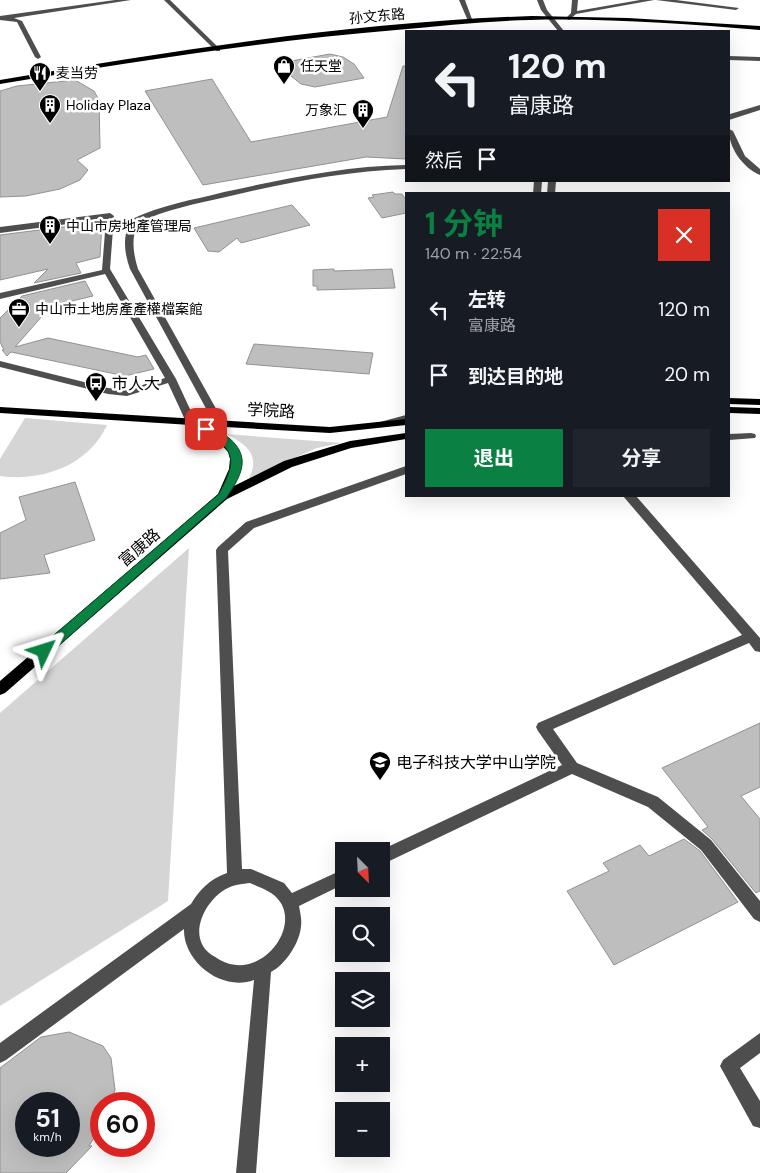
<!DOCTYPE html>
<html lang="zh">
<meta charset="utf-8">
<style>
body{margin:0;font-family:"DM Sans","Noto Sans SC",sans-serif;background:#20242c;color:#f1f3f6;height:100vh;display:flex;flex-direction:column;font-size:19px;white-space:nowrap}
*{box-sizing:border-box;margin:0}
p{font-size:16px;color:#9ea1a6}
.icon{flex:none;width:28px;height:28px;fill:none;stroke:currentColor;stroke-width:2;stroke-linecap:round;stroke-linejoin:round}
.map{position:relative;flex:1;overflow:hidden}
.drawer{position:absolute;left:405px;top:192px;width:325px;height:305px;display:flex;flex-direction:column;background:#171b24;border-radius:0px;box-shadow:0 5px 20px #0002}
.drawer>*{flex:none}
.guide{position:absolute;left:405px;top:30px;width:325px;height:152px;border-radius:0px;box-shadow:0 5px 20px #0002;background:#171b24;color:#f1f3f6;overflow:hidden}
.needle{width:32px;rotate:156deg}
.controls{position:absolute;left:335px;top:842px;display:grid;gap:10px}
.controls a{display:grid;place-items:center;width:55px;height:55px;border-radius:0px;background:#171b24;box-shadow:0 5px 20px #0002;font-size:25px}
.speed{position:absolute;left:15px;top:1092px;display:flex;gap:10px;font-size:25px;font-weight:700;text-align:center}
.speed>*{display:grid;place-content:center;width:65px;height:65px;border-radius:50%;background:#171b24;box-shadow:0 5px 20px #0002;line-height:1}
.speed small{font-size:12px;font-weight:400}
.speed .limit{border:8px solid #d22;background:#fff;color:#111}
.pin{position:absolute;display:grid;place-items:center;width:42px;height:42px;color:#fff;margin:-21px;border-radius:10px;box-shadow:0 2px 8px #0006}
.me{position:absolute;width:55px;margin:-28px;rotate:49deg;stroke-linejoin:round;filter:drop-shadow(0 0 4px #0008)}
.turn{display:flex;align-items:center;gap:18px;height:105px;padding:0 20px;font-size:22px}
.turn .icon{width:65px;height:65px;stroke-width:2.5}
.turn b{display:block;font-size:35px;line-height:42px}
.then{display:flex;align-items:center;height:48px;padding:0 20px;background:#0003;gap:10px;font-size:19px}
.round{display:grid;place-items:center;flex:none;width:52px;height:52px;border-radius:0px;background:#20242c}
.headline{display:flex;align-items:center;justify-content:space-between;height:85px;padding:0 20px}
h1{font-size:30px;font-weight:700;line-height:38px;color:#0b8043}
.action{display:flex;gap:10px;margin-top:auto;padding:10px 20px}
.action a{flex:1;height:58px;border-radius:0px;background:#0b8043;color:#fff;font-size:20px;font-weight:700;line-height:58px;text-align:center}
.action a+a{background:#20242c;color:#f1f3f6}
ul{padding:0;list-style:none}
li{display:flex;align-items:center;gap:15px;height:65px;padding:0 20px}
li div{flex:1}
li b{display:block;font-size:19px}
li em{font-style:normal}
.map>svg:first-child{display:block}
.green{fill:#d5d5d5}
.building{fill:#bebebe;stroke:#929292;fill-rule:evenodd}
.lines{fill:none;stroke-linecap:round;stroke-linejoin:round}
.minor{fill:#4e4e4e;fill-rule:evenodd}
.major{fill:#000;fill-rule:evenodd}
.route{fill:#0b8043;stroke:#07532c}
.labels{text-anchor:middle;stroke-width:5;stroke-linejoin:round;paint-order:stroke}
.far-street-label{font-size:14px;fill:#000;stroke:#fff}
.far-poi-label{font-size:14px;fill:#000;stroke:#fff;text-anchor:start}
.poi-label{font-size:16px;fill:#000;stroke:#fff;text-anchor:start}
.street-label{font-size:16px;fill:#000;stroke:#fff}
</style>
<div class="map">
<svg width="760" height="1173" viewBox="0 0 760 1173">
<rect width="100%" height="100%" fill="#fff"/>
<g class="green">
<path d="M25,418l82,7c-18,40 -65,57 -107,51v-17z"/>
<path d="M226,434l116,9 -25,5 -68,30c12,-23 -3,-34 -23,-44z"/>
<polygon points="189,548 168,901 0,1006 0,713"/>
</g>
<g class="building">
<polygon points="330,54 343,57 354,64 364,78 315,87 301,84 291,76 280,63"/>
<polygon points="403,66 406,66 406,159 366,157 203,185 145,91 212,79 251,142 387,117"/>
<polygon points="75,80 94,91 99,100 100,148 77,160 88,170 80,180 60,189 26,196 0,197 0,91 17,86"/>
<polygon points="393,192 395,194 402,194 406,200 406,213 382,218 368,198 374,197 372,195"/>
<polygon points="292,205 310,225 241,243 237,238 219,252 208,251 194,228"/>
<polygon points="102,222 100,257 76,263 81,273 34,283 48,269 0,280 0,235"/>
<polygon points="334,269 334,271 392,269 395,288 317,290 317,286 313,286 313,270"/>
<polygon points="85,281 93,296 51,306 15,347 48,338 138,357 146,355 154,369 125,376 11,352 7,356 2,350 4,350 0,342 0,318 22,296"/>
<polygon points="254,344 373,353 369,374 246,364"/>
<polygon points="75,482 95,540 44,555 50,573 0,579 0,533 26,520 19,497"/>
<polygon points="760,723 760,787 741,796 760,819 760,891 756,893 712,839 702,830 708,827 662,768"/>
<polygon points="684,839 700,851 738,902 614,965 567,891 609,871 603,863 640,845 649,856"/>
<path d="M69,1032l34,14 8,12 4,32 -5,14h-9v22l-12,20h3l-26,27h-66v-105l41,-31zM26,1104h43v42h-43z"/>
</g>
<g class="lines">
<g class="minor">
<polygon points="115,0 131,0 14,18 22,21 41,57 38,59 35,57 17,22 0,20 0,16"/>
<polygon points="164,0 170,0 220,49 220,51 216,51"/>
<polygon points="459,0 465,0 473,22 468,21"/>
<polygon points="537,0 543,0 547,10 564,31 558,31 541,10"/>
<polygon points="572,0 578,0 577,11 640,0 654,0 576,14 569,20 566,18 571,13"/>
<polygon points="656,0 676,0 739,8 736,10"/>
<polygon points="729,56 760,57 760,61 729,60"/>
<polygon points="760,105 760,110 729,120 730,114"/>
<path d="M729,129l4,2 12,25 15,13v6c-17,-7 -32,-28 -31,-46z"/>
<path d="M406,165v4c-61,2 -121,14 -180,28 -30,7 -60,12 -88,26 -7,15 -5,30 0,46l86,154 -5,3 -4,-1 -85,-156c-6,-17 -8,-34 2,-50 29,-14 61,-19 92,-27 60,-13 120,-26 182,-27z"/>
<polygon points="534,181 542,181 541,194 533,194"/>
<polygon points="548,181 556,181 555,194 547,194"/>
<polygon points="110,213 114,216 110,269 176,379 196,422 195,424 187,424 168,383 127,396 108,394 0,367 0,361 108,388 126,390 165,378 105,274 0,299 0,293 102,270 106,219 0,233 0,227"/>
<polygon points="406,415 406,421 384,427 379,424 380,422"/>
<polygon points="751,433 755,434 756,436 755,438 729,440 729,434"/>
<path d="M406,466v8l-152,54 -26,23 14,318h9l33,14 8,10 52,-24v15l-45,22c1,6 3,13 2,20 -1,16 -15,38 -30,46l-15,201h-20l18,-193c-33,12 -71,-19 -70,-51l-178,131 -6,3v-20l191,-139c9,-15 19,-25 36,-31l-11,-323 2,-3 28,-25zM250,883c7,3 15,6 21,10 38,25 -8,91 -51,67 -6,-4 -13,-7 -17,-14 -12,-20 7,-50 25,-58 7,-4 15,-4 22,-5z"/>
<polygon points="623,496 636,496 760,638 760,652 755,651 749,643 553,729 577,763 658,797 711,840 760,901 760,922 754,919 701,850 648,807 572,774 381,865 381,851 379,851 562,765 538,731 536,727 538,723 742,635"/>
<polygon points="760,1033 760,1053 740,1068 760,1101 760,1128 753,1126 720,1066 723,1060"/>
</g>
<g class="major">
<path d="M532,16l96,2 132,8v4c-76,-6 -153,-12 -230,-10 -45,1 -90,6 -134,10 -133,11 -265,32 -396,54v-4c176,-30 354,-58 532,-64z"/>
<polygon points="729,398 760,399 760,405 729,404"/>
<path d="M0,407l330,20 76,-8v6l-76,8 -122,-7c29,15 41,28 26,60l50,-25 66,-20 56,-8v6l-55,9 -59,19 -65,32 -222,194 -5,2v-14l218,-187 11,-25 1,-10 -2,-7 -11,-12 -26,-15 -191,-12z"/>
<polygon points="729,407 760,408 760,414 729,413"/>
</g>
</g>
<path class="route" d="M206,426c14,4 34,16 36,33 2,13 -9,29 -16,39l-177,156h-9l-2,-3 2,-4 179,-153c18,-33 18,-45 -17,-63l-1,-2z"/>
<defs>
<g id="shop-pin" transform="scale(1.125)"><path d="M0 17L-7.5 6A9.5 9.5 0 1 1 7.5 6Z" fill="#000" stroke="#fff"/><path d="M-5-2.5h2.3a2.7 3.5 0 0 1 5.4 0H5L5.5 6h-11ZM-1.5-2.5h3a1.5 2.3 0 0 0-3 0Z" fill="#fff"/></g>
<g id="restaurant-pin" transform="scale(1.125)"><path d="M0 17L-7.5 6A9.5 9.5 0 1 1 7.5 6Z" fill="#000" stroke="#fff"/><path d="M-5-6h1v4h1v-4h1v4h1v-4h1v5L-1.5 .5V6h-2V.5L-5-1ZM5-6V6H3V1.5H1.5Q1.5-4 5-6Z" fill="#fff"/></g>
<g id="building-pin" transform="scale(1.125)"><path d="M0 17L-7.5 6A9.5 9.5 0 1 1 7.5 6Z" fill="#000" stroke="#fff"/><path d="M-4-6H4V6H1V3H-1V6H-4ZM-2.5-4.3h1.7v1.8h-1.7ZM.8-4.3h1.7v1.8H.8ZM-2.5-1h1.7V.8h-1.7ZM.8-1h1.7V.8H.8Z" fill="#fff"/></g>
<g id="office-pin" transform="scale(1.125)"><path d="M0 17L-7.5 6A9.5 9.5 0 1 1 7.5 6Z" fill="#000" stroke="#fff"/><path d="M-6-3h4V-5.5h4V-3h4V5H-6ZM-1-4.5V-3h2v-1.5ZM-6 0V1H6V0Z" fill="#fff"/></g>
<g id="bus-pin" transform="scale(1.125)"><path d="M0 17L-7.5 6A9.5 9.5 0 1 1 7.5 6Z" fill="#000" stroke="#fff"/><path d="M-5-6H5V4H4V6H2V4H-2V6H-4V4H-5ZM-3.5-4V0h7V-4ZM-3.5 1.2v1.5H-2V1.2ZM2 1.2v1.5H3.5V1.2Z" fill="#fff"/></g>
<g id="university-pin" transform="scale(1.125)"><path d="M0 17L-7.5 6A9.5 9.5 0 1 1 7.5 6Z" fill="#000" stroke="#fff"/><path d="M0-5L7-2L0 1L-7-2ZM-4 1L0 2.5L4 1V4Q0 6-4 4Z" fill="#fff"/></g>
</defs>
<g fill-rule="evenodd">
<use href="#shop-pin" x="284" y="66"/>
<use href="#restaurant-pin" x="40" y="73"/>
<use href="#building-pin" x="50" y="105"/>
<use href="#building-pin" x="363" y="110"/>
<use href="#building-pin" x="50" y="226"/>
<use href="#office-pin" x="19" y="309"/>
<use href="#bus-pin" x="96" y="383"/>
<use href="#university-pin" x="380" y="762"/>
</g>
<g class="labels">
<g class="far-street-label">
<text transform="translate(377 16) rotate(-5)" y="5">孙文东路</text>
</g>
<g class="far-poi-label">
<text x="300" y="71">任天堂</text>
<text x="56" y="78">麦当劳</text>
<text x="66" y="110">Holiday Plaza</text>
<text x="347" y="115" text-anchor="end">万象汇</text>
<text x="66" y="231">中山市房地產管理局</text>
<text x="35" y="314">中山市土地房產產權檔案館</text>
</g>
<g class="poi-label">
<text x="112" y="389">市人大</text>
<text x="396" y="768">电子科技大学中山学院</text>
</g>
<g class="street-label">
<text transform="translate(271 410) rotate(3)" y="6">学院路</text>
<text transform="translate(139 547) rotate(-41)" y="6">富康路</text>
</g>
</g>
</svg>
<div class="controls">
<a><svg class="needle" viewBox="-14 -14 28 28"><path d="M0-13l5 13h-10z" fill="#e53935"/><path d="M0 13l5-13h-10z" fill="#9ea1a6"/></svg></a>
<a><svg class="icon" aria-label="search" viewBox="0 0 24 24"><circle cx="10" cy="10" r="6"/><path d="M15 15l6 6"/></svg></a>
<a><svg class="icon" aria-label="layers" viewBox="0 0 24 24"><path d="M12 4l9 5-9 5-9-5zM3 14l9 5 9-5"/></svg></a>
<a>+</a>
<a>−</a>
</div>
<div class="speed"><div>51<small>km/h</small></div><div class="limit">60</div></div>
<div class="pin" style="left:206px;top:429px;background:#d93025"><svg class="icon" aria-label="arrive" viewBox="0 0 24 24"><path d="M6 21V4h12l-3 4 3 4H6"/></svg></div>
<svg class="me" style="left:44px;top:651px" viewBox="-20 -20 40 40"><path d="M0-17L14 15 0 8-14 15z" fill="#0b8043" stroke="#fff" stroke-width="4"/></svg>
<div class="guide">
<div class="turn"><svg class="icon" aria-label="left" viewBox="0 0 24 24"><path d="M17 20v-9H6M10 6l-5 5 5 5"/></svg><div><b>120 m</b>富康路</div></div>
<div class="then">然后<svg class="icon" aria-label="arrive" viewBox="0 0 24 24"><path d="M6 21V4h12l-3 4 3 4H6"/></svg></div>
</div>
<section class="drawer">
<div class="headline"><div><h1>1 分钟</h1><p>140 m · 22:54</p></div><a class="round" style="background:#d93025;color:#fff"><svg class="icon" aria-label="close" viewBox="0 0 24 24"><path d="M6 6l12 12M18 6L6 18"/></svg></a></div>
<ul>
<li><svg class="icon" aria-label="left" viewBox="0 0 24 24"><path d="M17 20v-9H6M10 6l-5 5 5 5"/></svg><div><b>左转</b><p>富康路</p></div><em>120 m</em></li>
<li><svg class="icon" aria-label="arrive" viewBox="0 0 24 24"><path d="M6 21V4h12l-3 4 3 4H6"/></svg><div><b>到达目的地</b></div><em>20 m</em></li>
</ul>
<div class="action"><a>退出</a><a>分享</a></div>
</section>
</div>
